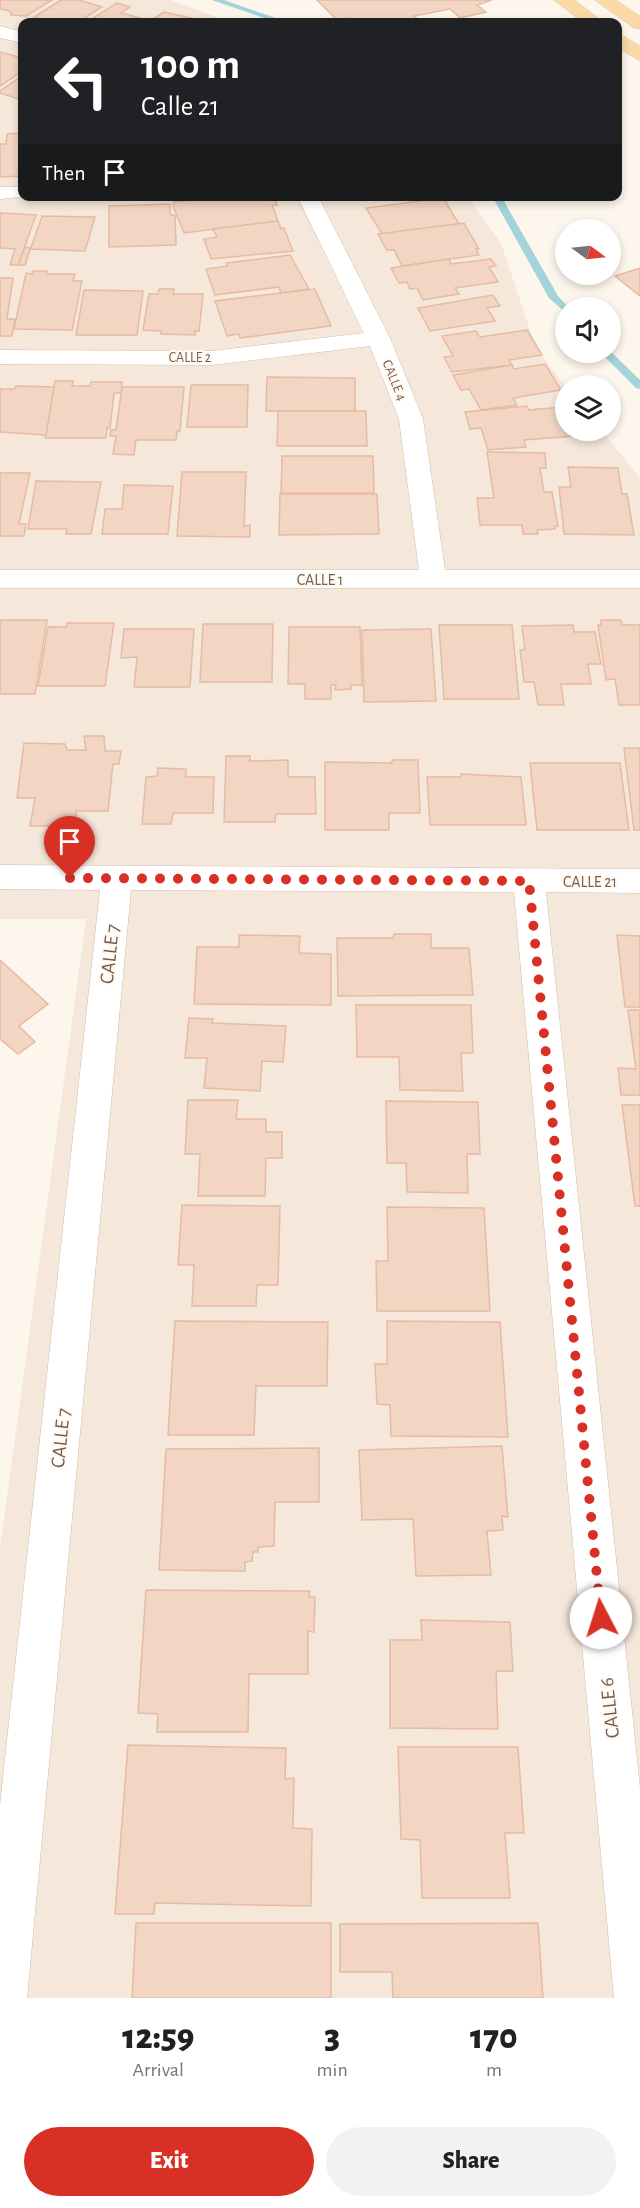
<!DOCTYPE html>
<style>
body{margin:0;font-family:"Alegreya Sans",sans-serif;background:#f2f2f2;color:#202124;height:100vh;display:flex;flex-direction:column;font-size:22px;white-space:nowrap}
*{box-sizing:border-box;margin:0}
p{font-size:20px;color:#757577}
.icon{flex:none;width:33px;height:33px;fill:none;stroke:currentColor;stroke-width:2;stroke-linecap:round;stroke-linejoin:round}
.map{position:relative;height:1998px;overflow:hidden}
.drawer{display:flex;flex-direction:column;background:#fff;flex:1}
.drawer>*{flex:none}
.hud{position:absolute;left:18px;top:18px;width:604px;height:183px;border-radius:12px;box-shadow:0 3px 9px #0003;background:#202124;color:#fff;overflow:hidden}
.needle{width:39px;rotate:105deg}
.tools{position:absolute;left:555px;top:219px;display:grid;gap:12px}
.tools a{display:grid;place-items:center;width:66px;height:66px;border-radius:50%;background:#fff;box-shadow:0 3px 9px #0003;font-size:30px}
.pin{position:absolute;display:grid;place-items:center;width:51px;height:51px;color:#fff;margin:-62px -26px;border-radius:50% 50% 50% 0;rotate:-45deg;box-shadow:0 0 6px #0007}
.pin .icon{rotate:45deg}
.me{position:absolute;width:66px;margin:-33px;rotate:355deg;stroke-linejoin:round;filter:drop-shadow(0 0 4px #0008)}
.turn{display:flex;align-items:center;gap:21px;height:126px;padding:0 24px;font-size:27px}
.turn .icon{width:78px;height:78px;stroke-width:2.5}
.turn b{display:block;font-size:42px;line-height:51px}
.then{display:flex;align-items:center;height:57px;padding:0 24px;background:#0003;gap:12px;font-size:22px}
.eta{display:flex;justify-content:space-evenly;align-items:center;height:102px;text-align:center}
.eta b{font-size:36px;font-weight:800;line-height:42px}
.cta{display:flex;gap:12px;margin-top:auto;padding:12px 24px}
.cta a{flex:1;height:69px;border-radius:36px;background:#d93025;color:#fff;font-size:24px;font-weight:800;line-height:69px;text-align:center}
.cta a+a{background:#f2f2f2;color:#202124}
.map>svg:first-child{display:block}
.residential{fill:#f5e8da}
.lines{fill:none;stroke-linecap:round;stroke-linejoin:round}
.stream{fill:#a5d3da;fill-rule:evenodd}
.building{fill:#f3d5c3;stroke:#e6bba3;stroke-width:1.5}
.minor-casing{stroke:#d1beb0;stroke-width:1}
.primary-casing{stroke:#dad1cd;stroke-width:1}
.minor{fill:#fff;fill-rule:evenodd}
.primary{fill:#fbd9a5;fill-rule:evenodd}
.route{stroke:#d93025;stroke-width:10;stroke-dasharray:0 18}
.labels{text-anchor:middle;stroke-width:4.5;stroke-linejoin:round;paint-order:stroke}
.far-street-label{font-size:14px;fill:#7a5c4d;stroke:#fffaf3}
.street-label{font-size:16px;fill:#7a5c4d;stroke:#fffaf3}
.near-street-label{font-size:20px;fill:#7a5c4d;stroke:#fffaf3}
</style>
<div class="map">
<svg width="640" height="1998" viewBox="0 0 640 1998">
<rect width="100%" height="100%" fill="#fdf6ec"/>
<polygon class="residential" points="0,0 171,0 229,22 22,22 22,196 468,197 501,243 536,348 565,386 566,430 602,431 640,478 640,1998 0,1998 0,1548 86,919 0,919"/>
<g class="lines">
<g class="stream">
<polygon points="212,0 224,0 287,22 276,22"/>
<polygon points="492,196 501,196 558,296 569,308 566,308 566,313 549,298"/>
<polygon points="610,351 640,380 640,389 636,388 600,352"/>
</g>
</g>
<g class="building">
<polygon points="0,0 52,0 26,16 11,15 10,11 0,9"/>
<polygon points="61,0 79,0 102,7 78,22 53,22 34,17"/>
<polygon points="317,0 492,0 477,5 486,12 460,18 450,9 414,16 417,19 399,22 356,22 351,18 338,21"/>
<polygon points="117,3 130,7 121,13 144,19 139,22 87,22"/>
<polygon points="164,12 201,20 201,22 148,22"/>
<polygon points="0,52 22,58 22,71 0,86"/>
<polygon points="22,76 22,100 0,93 0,91"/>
<polygon points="22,133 22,176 0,177 0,144 6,144 7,134"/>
<polygon points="183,196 208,196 209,200 274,196 277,205 272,205 278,221 184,233 173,206 174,202 185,201"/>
<polygon points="419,197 471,197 445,201 459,224 382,234 366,208 421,201"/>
<polygon points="170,204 170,215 175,215 176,245 109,247 109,206"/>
<polygon points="0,213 36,215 18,265 10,265 15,249 0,248"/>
<polygon points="42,216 95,217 85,251 30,249 25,265 18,265 25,247 31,248"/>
<polygon points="278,221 281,229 284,228 293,251 211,259 204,239 217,237 213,229"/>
<polygon points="464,223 479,249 476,249 479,255 402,266 394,250 387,250 378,234"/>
<polygon points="290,255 309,289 281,293 279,287 215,295 206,269 228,266 226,263"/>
<polygon points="449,259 451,264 491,259 496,266 489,267 498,282 455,288 459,294 423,300 417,288 410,289 407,282 399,283 391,268"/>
<polygon points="640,268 640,296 615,276"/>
<polygon points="33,271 47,271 46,274 75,274 73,281 82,281 72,330 14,329 26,273 32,274"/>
<polygon points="0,278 13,278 7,319 15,319 12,336 0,336"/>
<polygon points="159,289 174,289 173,294 203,294 199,331 195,331 195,335 161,334 161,331 143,330 149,294 158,294"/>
<polygon points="315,289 331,326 240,338 239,334 227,336 215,301"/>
<polygon points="84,290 143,291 137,335 76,335"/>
<polygon points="493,295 500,306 487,308 495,321 430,331 418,308"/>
<polygon points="527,330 542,355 509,360 512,365 452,372 444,357 453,356 442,336 476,331 480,337"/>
<polygon points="545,364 561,390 513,398 517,405 481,410 469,389 461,390 453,375 512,365 514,369"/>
<polygon points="267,377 355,378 355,411 266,411"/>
<polygon points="55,381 73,381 72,386 90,386 91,382 122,382 121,393 114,393 110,428 107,428 106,438 45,438"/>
<polygon points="191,385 248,385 247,427 187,427"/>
<polygon points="16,386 54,387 46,435 0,432 0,389 15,389"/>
<polygon points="122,387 184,387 180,431 177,431 176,440 136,440 134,455 113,454 116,436 110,436 111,430 116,430"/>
<polygon points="527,406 529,410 563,407 566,430 572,430 574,436 524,440 526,447 488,450 481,428 470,429 465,412"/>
<polygon points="278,411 366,411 367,446 277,446"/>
<polygon points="487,452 545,453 546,468 540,468 544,492 552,492 558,526 555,526 555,529 537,530 538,534 523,534 522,525 480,525 477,498 494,498"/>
<polygon points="282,456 373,456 374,493 281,493"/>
<polygon points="568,467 618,468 622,494 627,494 634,535 564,534 559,487 571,487"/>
<polygon points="182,472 246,472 244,526 250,525 250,537 177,536"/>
<polygon points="0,473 30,473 19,524 26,524 24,536 0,536"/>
<polygon points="36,481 101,482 91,534 66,534 67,529 28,529"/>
<polygon points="124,485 173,486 168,534 102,534 105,509 122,509"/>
<polygon points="280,494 377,494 379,534 279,535"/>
<polygon points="0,620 47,620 35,694 0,694"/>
<polygon points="601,620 621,620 622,625 640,625 640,705 619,705 615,679 606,680 598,625 601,625"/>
<polygon points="67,623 114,623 105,686 38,686 48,627 66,627"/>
<polygon points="203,624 273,624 272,682 200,682"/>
<polygon points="439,625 512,625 519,699 444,699"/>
<polygon points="573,625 574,632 595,632 601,664 588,664 591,684 561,684 564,705 538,705 534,682 524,682 520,650 525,650 522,626"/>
<polygon points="289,627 360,627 362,685 351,685 351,689 335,690 336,685 331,685 331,699 305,699 305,684 288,684"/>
<polygon points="124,629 194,629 190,687 134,687 137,657 121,658"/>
<polygon points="431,629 436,701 364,702 362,630"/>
<polygon points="84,736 104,736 105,751 121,751 119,764 113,764 108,811 76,811 75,826 30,826 35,798 17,798 24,743 65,744 67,750 86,750"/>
<polygon points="624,748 640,748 640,830 634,830"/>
<polygon points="226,756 250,756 250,761 288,760 288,777 315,777 316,814 276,814 275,822 224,822"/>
<polygon points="392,760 418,760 420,813 389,813 389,830 325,830 325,762 392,763"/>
<polygon points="530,763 620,763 629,830 537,830"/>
<polygon points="158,768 186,769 186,777 214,777 213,813 173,813 171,824 142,824 146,777 157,776"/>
<polygon points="461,774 521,777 526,825 430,825 427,777 461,777"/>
<polygon points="394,934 431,934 431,948 469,948 473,995 338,996 337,938 393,938"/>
<polygon points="239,935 300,936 299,953 331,954 331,1005 194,1004 197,947 239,947"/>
<polygon points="617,935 640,936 640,1007 625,1007"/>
<polygon points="0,960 48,1004 19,1026 35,1042 18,1054 0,1039"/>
<polygon points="356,1005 471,1005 473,1053 461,1053 463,1091 400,1090 399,1057 357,1057"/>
<polygon points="628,1010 640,1010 640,1095 621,1095 618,1068 636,1069"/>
<polygon points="189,1018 213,1019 212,1023 286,1026 283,1062 262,1061 260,1091 204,1088 207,1058 185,1058"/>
<polygon points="188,1100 238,1100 236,1119 266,1119 266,1132 282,1132 282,1158 266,1158 265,1196 198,1196 200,1154 185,1154"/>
<polygon points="386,1101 478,1102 480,1154 467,1154 468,1193 407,1192 406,1163 387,1163"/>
<polygon points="622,1105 640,1105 640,1206 635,1206"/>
<polygon points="182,1205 280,1206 278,1285 257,1285 256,1306 192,1306 194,1265 178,1265"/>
<polygon points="387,1207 484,1208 490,1311 377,1311 376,1261 388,1261"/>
<polygon points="175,1321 328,1322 327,1386 256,1386 254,1435 168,1435"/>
<polygon points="387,1321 500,1322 508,1437 391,1436 390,1405 377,1404 375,1364 387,1364"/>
<polygon points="502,1446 508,1517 502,1516 503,1530 487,1531 491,1575 416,1576 413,1519 362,1520 359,1450"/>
<polygon points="319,1448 319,1502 275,1502 274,1546 258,1547 258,1552 253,1552 252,1561 245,1562 245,1571 159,1570 166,1449"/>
<polygon points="146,1590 310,1591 309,1597 315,1597 314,1632 308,1631 308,1674 249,1674 248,1732 157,1732 158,1714 138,1713"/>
<polygon points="421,1620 510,1622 513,1671 496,1671 498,1729 390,1728 390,1640 422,1640"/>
<polygon points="128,1745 286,1748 285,1779 294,1778 293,1828 312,1829 311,1906 155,1903 154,1914 115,1914"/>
<polygon points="398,1747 518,1747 524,1833 505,1833 510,1898 422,1898 420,1840 401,1839"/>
<polygon points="136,1923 331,1923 331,1998 132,1998"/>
<polygon points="538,1923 543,1998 393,1998 392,1972 340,1972 340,1924"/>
</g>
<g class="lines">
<g class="minor-casing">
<g id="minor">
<polygon points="0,26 22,32 22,43 0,38"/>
<polygon points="0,187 22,187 22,196 30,196 0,199"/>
<polygon points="297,196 318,196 390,338 423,419 445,570 640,570 640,588 0,588 0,570 419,570 399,419 370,346 212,365 0,364 0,350 212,351 364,333"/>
<polygon points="0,865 640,869 640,893 546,892 640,1788 640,1998 614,1998 514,892 131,890 27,1998 0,1998 0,1805 100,890 0,889"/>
</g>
</g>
<g class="primary-casing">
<g id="primary">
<polygon points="554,0 575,0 603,22 583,22"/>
<polygon points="595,0 616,0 640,16 640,29 634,28"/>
<polygon points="618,33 640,46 640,61 618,48"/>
</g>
</g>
<use href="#minor" class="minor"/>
<use href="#primary" class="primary"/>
</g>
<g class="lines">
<polyline class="route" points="70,878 529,881 601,1618"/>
</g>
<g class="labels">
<g class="far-street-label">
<text x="190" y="362">CALLE 2</text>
<text transform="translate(395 380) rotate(68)" y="5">CALLE 4</text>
</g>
<g class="street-label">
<text x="320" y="585">CALLE 1</text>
<text x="590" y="887">CALLE 21</text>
</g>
<g class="near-street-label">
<text transform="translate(109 954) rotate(-84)" y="7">CALLE 7</text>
<text transform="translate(60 1438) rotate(-84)" y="7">CALLE 7</text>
<text transform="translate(609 1708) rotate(-96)" y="7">CALLE 6</text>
</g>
</g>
</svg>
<div class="tools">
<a><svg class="needle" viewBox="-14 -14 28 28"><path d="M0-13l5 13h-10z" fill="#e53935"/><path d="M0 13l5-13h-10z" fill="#757577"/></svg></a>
<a><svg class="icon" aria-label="sound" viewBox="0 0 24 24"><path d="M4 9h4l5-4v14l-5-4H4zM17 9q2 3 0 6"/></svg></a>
<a><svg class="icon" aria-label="layers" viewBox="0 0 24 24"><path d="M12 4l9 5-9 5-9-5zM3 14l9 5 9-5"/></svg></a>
</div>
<div class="pin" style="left:70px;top:878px;background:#d93025"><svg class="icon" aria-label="arrive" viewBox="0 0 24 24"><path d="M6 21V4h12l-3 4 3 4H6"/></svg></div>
<svg class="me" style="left:601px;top:1618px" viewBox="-20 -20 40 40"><circle r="19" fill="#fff"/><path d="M0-13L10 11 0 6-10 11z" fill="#d93025"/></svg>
<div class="hud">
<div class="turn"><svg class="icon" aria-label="left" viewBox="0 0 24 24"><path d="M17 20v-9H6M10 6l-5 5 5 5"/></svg><div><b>100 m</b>Calle 21</div></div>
<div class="then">Then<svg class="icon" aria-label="arrive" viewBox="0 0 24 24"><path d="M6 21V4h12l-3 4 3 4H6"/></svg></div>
</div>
</div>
<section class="drawer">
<div class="eta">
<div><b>12:59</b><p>Arrival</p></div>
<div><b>3</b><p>min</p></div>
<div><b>170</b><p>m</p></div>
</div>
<div class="cta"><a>Exit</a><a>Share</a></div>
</section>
